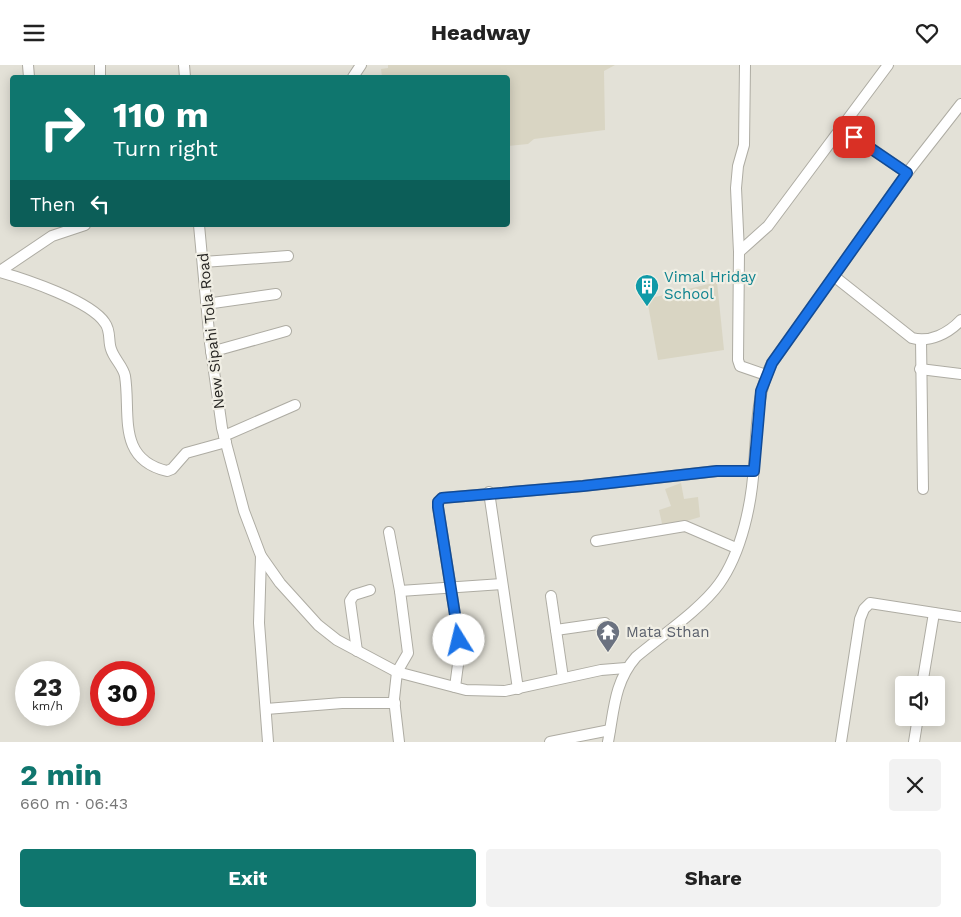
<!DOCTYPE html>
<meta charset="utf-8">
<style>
body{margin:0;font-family:"Work Sans",sans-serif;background:#f2f2f2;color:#222;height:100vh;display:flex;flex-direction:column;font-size:19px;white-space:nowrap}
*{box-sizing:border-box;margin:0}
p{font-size:16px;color:#767676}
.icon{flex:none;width:28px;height:28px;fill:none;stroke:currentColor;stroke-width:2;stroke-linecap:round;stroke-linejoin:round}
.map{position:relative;height:677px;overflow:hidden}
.side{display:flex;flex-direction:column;background:#fff;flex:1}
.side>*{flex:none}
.top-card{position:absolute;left:10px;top:10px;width:500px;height:152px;border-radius:5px;box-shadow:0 2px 12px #0003;background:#0f766e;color:#fff;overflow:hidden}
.tools{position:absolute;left:895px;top:611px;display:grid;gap:10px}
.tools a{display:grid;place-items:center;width:50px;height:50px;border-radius:5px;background:#fff;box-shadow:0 2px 12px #0003;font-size:25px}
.speed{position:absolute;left:15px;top:596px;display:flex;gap:10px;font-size:25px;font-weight:700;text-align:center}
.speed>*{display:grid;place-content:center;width:65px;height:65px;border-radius:50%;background:#fff;box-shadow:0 2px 12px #0003;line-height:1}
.speed small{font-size:12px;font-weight:400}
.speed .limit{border:8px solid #d22;background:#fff;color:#111}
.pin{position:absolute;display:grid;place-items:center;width:42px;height:42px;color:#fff;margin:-21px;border-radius:10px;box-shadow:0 2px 8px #0006}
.me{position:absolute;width:55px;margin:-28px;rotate:351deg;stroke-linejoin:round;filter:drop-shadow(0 0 4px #0008)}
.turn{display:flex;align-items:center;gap:18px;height:105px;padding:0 20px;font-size:22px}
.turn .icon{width:65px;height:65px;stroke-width:2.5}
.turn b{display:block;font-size:35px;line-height:42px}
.then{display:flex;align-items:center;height:48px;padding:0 20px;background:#0003;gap:10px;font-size:19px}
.round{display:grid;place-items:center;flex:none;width:52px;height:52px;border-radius:5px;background:#f2f2f2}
.overview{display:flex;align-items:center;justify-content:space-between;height:85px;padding:0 20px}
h1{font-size:30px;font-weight:700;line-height:38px;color:#0f766e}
.button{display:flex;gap:10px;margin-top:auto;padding:10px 20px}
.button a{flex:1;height:58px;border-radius:5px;background:#0f766e;color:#fff;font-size:20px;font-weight:700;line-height:58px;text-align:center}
.button a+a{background:#f2f2f2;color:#222}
header{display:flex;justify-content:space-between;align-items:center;height:65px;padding:0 20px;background:#fff;font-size:22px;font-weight:700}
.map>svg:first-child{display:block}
.built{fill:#d9d5c3}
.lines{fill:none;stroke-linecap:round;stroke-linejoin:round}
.street-casing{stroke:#aeaca3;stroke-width:12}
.street{stroke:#fff;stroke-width:10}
.route-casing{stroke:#114b97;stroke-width:12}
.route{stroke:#1a73e8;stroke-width:9}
.labels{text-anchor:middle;stroke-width:4.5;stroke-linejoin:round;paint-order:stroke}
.culture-label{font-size:15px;fill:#0d838f;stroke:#f0eee4;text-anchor:start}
.street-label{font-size:15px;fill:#262522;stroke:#f0eee4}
.worship-label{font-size:15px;fill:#5b616d;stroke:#f0eee4;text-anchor:start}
</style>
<header><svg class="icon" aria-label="menu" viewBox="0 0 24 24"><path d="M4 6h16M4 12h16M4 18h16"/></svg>Headway<svg class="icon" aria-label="heart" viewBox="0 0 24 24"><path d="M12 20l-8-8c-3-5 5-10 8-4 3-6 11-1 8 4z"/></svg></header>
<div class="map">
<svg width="961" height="677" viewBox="0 0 961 677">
<rect width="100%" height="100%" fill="#e3e1d7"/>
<g class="built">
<polygon points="388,0 615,0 604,6 605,65 534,74 528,79 508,81 508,12 382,12 381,4 388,3"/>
<polygon points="717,217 724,285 658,295 647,234"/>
<polygon points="681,418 684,434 698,432 700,452 663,463 659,445 671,441 665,424"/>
</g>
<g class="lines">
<g class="street-casing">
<g id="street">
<polyline points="28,0 29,12"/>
<polyline points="100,0 100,12"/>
<polyline points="184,0 185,12"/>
<polyline points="745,0 744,80 738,101 736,123 739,187 738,295 740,301 766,310"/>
<polyline points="353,12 361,0"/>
<polyline points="841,63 907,108"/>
<polyline points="199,160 210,278 222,363 244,446 261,491 280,518 318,560 337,575 397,607 466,625 505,626 601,605 626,603"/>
<polyline points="739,187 768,161 888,0"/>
<polyline points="203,197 288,191"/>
<polyline points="0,206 52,171 85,160"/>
<path d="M0,207c25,7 91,29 105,51 6,8 3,18 6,26 3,10 12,17 14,27 6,37 -9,83 42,95l5,-2 14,-16 40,-11"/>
<path d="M835,212l77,61c18,5 37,-5 49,-18"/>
<polyline points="206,239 276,229"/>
<polyline points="921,275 923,424"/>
<polyline points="211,287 286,266"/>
<polyline points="920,304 961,309"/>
<polyline points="224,371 295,340"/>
<polyline points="489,427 518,624"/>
<polyline points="389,467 400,526 408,588 397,607 394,634 399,677"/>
<polyline points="596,476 685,461 736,483"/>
<polyline points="261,491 259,558 268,677"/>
<polyline points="400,526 502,519"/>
<polyline points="551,531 563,613"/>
<polyline points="556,565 605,558"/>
<polyline points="357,586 350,536 354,530 370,525"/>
<polyline points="922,620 934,548"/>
<polyline points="455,622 459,592 459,575 438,442 438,437 442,433 583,421 717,406 754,406"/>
<polyline points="266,644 342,638 395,638"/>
<polyline points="550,677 610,665"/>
<path d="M608,677c6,-31 6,-60 28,-85 25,-21 65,-48 83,-73 23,-32 33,-82 35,-120 3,-35 2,-70 18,-101l135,-190 54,-69"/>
<polyline points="841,677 860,554 864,544 870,538 961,552"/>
<polyline points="914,677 918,652"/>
</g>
</g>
<use href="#street" class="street"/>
</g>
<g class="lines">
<g class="route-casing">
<polyline id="route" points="459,575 438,442 438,437 442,433 583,421 717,406 754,406 761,326 772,298 907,108 854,72"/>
</g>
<use href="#route" class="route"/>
</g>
<defs>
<g id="building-pin" transform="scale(1.25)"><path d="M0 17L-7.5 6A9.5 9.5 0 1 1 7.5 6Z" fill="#0f9aa8" stroke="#f0eee4"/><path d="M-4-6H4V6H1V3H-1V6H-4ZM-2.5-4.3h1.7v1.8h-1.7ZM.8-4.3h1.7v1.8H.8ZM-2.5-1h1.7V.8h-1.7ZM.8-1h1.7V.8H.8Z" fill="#fff"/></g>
<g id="temple-pin" transform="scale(1.25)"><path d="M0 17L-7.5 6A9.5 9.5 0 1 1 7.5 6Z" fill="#6b7280" stroke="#f0eee4"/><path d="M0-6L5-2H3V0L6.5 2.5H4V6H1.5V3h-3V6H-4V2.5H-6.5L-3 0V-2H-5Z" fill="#fff"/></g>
</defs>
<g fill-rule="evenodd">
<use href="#building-pin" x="647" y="221"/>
<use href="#temple-pin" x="608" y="567"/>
</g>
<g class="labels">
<g class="culture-label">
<text x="664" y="217">Vimal Hriday<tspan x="664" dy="17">School</tspan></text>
</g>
<g class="street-label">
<text transform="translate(211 266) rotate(-96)" y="5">New Sipahi Tola Road</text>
</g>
<g class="worship-label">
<text x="626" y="572">Mata Sthan</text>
</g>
</g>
</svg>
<div class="tools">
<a><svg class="icon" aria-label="sound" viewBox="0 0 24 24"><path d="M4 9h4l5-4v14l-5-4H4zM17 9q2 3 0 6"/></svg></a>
</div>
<div class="speed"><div>23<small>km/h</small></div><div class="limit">30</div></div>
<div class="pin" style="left:854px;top:72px;background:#d93025"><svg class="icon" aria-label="arrive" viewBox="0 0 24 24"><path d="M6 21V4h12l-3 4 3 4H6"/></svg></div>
<svg class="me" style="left:459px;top:575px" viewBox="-20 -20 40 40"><circle r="19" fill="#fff"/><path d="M0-13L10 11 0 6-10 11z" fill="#1a73e8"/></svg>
<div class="top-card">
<div class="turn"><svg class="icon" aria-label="right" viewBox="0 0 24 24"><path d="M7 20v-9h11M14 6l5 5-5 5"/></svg><div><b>110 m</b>Turn right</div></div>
<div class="then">Then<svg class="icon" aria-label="left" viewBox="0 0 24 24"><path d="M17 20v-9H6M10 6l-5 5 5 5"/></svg></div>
</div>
</div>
<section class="side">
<div class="overview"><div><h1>2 min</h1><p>660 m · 06:43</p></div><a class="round"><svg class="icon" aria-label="close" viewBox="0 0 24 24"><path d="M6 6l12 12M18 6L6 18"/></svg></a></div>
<div class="button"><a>Exit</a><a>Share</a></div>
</section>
